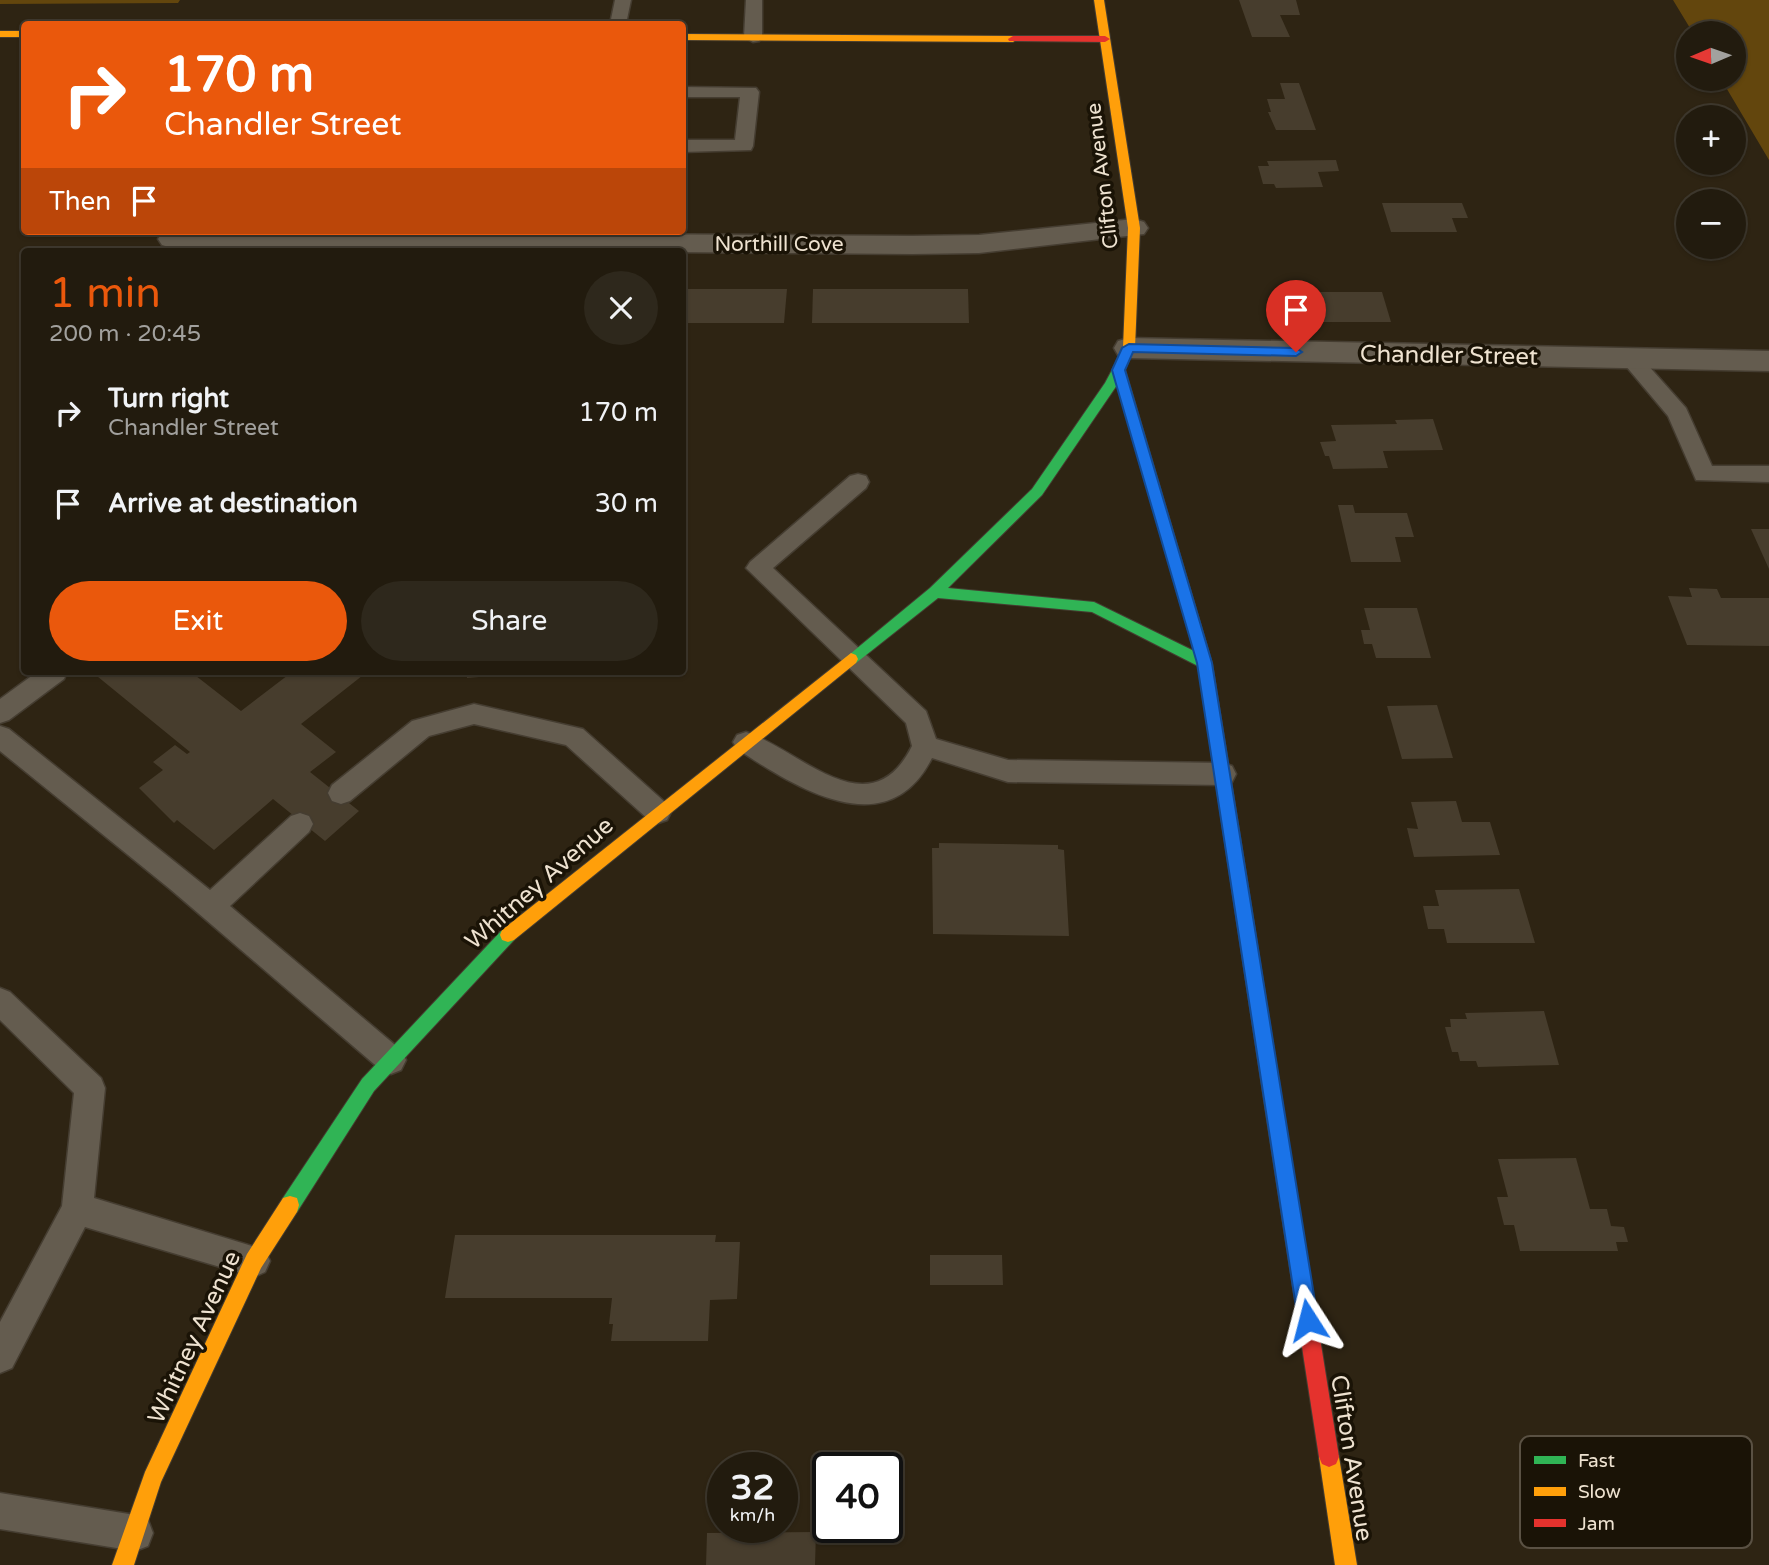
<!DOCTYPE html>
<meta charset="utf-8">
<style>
body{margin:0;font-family:"Varela Round",sans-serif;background:#2e281c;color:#f1f3f6;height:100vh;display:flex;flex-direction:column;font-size:26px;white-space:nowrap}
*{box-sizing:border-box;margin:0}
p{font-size:23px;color:#a2a19e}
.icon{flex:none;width:38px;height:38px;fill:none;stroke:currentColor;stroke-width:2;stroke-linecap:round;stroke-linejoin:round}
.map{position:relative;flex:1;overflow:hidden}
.sheet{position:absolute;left:21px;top:248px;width:665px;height:427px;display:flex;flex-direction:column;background:#221b0e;border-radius:7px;box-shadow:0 2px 5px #0004,0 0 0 2px #3f392e}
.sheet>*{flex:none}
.banner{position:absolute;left:21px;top:21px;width:665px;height:214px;border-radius:7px;box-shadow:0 2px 5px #0004,0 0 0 2px #3f392e;background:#ea580c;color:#fff;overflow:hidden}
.needle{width:46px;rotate:268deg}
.controls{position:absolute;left:1676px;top:21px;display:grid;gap:14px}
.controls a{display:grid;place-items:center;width:70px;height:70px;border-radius:50%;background:#221b0e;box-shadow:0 2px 5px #0004,0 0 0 2px #3f392e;font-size:35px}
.speed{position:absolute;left:707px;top:1452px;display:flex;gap:14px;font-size:35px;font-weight:700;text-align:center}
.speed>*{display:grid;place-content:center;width:91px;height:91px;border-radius:50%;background:#221b0e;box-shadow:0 2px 5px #0004,0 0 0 2px #3f392e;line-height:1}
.speed small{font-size:18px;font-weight:400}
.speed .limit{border:4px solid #111;border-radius:10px;background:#fff;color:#111}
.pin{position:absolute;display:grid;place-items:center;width:60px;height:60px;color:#fff;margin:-72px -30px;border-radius:50% 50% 50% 0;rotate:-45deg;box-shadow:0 0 7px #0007}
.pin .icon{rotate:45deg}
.me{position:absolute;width:77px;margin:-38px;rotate:351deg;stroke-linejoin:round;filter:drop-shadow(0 0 5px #0008)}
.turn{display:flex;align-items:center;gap:24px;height:147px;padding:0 28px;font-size:32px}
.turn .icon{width:91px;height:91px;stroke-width:2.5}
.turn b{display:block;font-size:49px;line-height:60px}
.then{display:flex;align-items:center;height:66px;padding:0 28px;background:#0003;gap:14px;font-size:26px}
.round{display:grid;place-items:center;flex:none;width:74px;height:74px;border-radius:37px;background:#2e281c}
.head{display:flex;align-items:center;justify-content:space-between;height:119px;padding:0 28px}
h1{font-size:42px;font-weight:600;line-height:52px;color:#ea580c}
.cta{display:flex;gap:14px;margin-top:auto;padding:14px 28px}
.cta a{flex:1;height:80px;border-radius:42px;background:#ea580c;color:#fff;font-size:28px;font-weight:600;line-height:80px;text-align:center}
.cta a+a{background:#2e281c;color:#f1f3f6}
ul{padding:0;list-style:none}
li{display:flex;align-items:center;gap:21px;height:91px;padding:0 28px}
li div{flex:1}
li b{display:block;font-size:26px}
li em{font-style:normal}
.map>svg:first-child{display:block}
.green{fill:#63460d}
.building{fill:#473d2d}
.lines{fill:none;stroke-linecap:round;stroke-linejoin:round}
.lane-casing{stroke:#453d31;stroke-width:3}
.street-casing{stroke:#453d31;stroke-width:3}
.fast-casing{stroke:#453d31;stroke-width:2}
.slow-casing{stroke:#453d31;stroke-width:2}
.jam-casing{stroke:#453d31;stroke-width:2}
.lane{fill:#645c4f;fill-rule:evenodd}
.street{fill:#645c4f;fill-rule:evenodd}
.fast{fill:#30b455;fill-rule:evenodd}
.slow{fill:#ff9f0a;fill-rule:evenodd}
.jam{fill:#e5322d;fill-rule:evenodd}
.route{fill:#1a73e8;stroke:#114b97;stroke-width:2}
.labels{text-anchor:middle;stroke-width:7;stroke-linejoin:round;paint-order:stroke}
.far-street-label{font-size:21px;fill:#eee2d0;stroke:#1a1306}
.street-label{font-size:24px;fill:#eee2d0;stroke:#1a1306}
.key{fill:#1a1306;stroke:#5a5143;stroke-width:2}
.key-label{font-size:19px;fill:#eee2d0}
</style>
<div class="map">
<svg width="1769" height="1565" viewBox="0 0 1769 1565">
<rect width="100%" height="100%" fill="#2e2413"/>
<g class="green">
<polygon points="0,0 180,0 178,3 0,4"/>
<polygon points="1673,0 1769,0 1769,160 1721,79 1734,79 1734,33 1693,33"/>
</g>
<g class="building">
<polygon points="1239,0 1296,0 1300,15 1280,15 1290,37 1252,37"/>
<polygon points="1280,83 1299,83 1316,130 1276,130 1268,112 1271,112 1267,99 1285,99"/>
<polygon points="1336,160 1339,171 1318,172 1323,187 1276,188 1274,184 1263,184 1258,166 1269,166 1267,161"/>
<polygon points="1382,203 1462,203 1468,218 1452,218 1457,232 1391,232"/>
<polygon points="682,289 787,289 784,323 682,323"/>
<polygon points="813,289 968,289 969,323 812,323"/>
<polygon points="1285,292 1382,292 1391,322 1293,322"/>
<polygon points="1433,419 1443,450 1383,451 1388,468 1333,469 1329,456 1325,456 1320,442 1336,441 1331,425 1397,424 1395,420"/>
<polygon points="1338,505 1353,505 1355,513 1407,513 1414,537 1395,537 1401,562 1351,562"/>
<polygon points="1751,529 1769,529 1769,569"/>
<polygon points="1689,588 1717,589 1721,598 1769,598 1769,646 1687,645 1668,596 1692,597"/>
<polygon points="1364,608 1417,608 1431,658 1376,658 1372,644 1364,644 1361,630 1370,630"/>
<polygon points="92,672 191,672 241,711 292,672 367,672 301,724 336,752 310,772 359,811 325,841 273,799 214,850 177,820 174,823 139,788 163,770 153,762 175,745 187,754 190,752"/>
<polygon points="467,672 514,672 515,674 467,678"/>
<polygon points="1437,705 1453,758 1402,759 1387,706"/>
<polygon points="1456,801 1462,822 1490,822 1500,855 1414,857 1407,828 1418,829 1411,802"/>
<polygon points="939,843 1058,845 1058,849 1064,850 1069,936 933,934 932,848 939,848"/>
<polygon points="1519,889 1535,943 1447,943 1444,929 1428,929 1423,906 1439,906 1435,890"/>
<polygon points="1544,1011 1559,1065 1478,1067 1476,1061 1460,1061 1458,1052 1452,1052 1445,1027 1451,1027 1450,1019 1467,1019 1465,1013"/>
<polygon points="1576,1158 1590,1209 1607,1209 1611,1226 1624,1227 1628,1242 1616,1242 1618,1251 1520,1251 1514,1225 1504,1225 1497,1197 1508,1197 1498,1159"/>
<polygon points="455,1235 716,1235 715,1242 740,1242 737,1299 710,1300 708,1341 611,1341 613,1324 609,1324 612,1298 445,1298"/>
<polygon points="930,1255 1002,1255 1003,1285 930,1285"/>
<polygon points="1641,1459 1659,1521 1620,1522 1627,1548 1548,1549 1527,1460"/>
<polygon points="816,1532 815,1565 706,1565 707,1533"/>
</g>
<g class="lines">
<g class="lane-casing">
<g id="lane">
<polygon points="615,0 631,0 626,24 610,24"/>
<polygon points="746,0 762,0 762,37 759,41 753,42 744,37"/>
<polygon points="682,87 756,88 759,92 753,146 751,150 682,152 682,140 735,140 740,97 682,97"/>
<polygon points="1631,352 1638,354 1686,408 1712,466 1769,466 1769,482 1696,480 1668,416 1620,359 1624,354"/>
<path d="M858,474l8,2 3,6 -3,6 -93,80 153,143 10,28 72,21 215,3 9,3 4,8 -4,8 -9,3 -215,-3 -76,-24c-45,89 -137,29 -195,-9l-4,-7 4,-7 9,-3c53,17 124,99 166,14l-6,-23 -160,-155 4,-6 100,-86z"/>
<polygon points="37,672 67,672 64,679 9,720 0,723 0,699"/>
<polygon points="474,704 583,729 667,804 671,812 667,820 658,823 649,820 566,745 474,724 429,736 350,801 341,804 332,801 328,793 332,785 412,721"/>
<polygon points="0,726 9,729 210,890 291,816 300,813 309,816 313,824 309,832 230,906 401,1050 406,1060 401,1070 391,1074 381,1070 170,889 0,751"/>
<polygon points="0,988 10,992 101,1078 105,1088 94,1198 265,1250 270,1261 265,1272 254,1277 85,1227 12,1368 0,1373 0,1322 62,1206 74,1093 0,1020"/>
<polygon points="0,1493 135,1515 148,1520 153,1533 148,1546 135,1551 0,1529"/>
</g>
</g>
<g class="street-casing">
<g id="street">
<polygon points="1134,219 1144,222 1148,228 1144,234 979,253 912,254 172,248 162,245 158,239 162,233 169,231 912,236 979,235"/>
<polygon points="1129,338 1769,351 1769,371 1129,358 1118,355 1114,348 1118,341"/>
</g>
</g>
<g class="fast-casing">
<g id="fast">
<path d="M1124,354l6,4 -5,11 87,294 27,167 -2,5 -6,2 -6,-2 -2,-5 -25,-164 -106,-54 -154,-14 -82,65h-10l-2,-4 86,-71 102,-99 73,-106 15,-28zM1117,385l77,266 -100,-49 -146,-14 94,-93z"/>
<polygon points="508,928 514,930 516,935 514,940 374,1091 297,1212 290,1214 283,1212 281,1205 283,1198 362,1079 502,930"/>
</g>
</g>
<g class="slow-casing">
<g id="slow">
<polygon points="1094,0 1104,0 1140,228 1135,348 1128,361 1124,362 1118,358 1123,348 1128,228"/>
<rect x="0" y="31" width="24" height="6"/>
<polygon points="682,34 1013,36 1018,39 1013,42 682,40"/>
<polygon points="851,653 856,655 858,659 856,663 514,940 508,942 502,940 500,935 502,930"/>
<polygon points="1231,823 1237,825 1239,830 1283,1107 1280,1113 1274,1116 1268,1113 1265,1107 1223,830 1225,825"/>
<polygon points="290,1196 297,1198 299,1205 297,1212 261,1268 161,1482 134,1565 112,1565 145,1472 247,1254 283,1198"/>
<polygon points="1329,1447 1336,1450 1339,1457 1357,1565 1335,1565 1319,1457 1322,1450"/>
</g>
</g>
<g class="jam-casing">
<g id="jam">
<polygon points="1013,36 1105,36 1110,39 1105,42 1009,41 1008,39"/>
<polygon points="1274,1098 1280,1101 1283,1107 1339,1457 1336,1464 1329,1467 1322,1464 1319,1457 1265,1107 1268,1101"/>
</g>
</g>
<use href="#lane" class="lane"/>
<use href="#street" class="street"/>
<use href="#fast" class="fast"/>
<use href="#slow" class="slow"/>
<use href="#jam" class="jam"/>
</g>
<polygon class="route" points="1129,344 1296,348 1302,352 1296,356 1133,352 1125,370 1212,663 1318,1320 1315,1327 1308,1329 1301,1327 1298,1320 1197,663 1112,370 1122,348"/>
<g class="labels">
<g class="far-street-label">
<text transform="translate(1102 176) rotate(-97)" y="7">Clifton Avenue</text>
<text x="779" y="251">Northill Cove</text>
</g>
<g class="street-label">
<text transform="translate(1449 355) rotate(1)" y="8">Chandler Street</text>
<text transform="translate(539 883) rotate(-41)" y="8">Whitney Avenue</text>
<text transform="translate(194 1337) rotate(-65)" y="8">Whitney Avenue</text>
<text transform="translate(1352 1458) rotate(81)" y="8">Clifton Avenue</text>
</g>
</g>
<rect x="1520" y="1436" width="232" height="112" rx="10" class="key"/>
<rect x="1534" y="1456" width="32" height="8" fill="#30b455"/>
<rect x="1534" y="1487" width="32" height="9" fill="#ff9f0a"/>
<rect x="1534" y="1519" width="32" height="8" fill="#e5322d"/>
<g class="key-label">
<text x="1578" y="1467">Fast</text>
<text x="1578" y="1498">Slow</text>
<text x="1578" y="1530">Jam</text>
</g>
</svg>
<div class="controls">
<a><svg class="needle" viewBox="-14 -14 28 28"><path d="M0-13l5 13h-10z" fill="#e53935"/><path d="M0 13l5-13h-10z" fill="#a2a19e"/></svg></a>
<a>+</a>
<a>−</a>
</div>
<div class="speed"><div>32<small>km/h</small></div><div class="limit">40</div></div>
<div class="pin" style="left:1296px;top:352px;background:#d93025"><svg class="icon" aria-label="arrive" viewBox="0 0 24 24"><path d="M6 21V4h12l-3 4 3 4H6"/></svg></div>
<svg class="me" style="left:1308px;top:1320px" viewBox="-20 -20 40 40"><path d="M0-17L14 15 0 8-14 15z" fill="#1a73e8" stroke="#fff" stroke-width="4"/></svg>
<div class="banner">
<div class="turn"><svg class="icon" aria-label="right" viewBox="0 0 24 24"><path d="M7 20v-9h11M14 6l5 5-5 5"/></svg><div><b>170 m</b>Chandler Street</div></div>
<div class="then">Then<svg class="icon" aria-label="arrive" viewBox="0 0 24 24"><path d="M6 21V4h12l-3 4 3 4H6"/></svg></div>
</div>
<section class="sheet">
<div class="head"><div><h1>1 min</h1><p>200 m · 20:45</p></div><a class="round"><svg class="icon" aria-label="close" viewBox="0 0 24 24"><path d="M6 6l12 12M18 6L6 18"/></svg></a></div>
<ul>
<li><svg class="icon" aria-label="right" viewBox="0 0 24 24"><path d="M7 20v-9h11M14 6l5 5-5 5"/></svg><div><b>Turn right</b><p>Chandler Street</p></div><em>170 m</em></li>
<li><svg class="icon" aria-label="arrive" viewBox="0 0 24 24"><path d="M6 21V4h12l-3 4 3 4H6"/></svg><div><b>Arrive at destination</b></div><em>30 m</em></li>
</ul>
<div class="cta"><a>Exit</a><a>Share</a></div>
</section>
</div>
